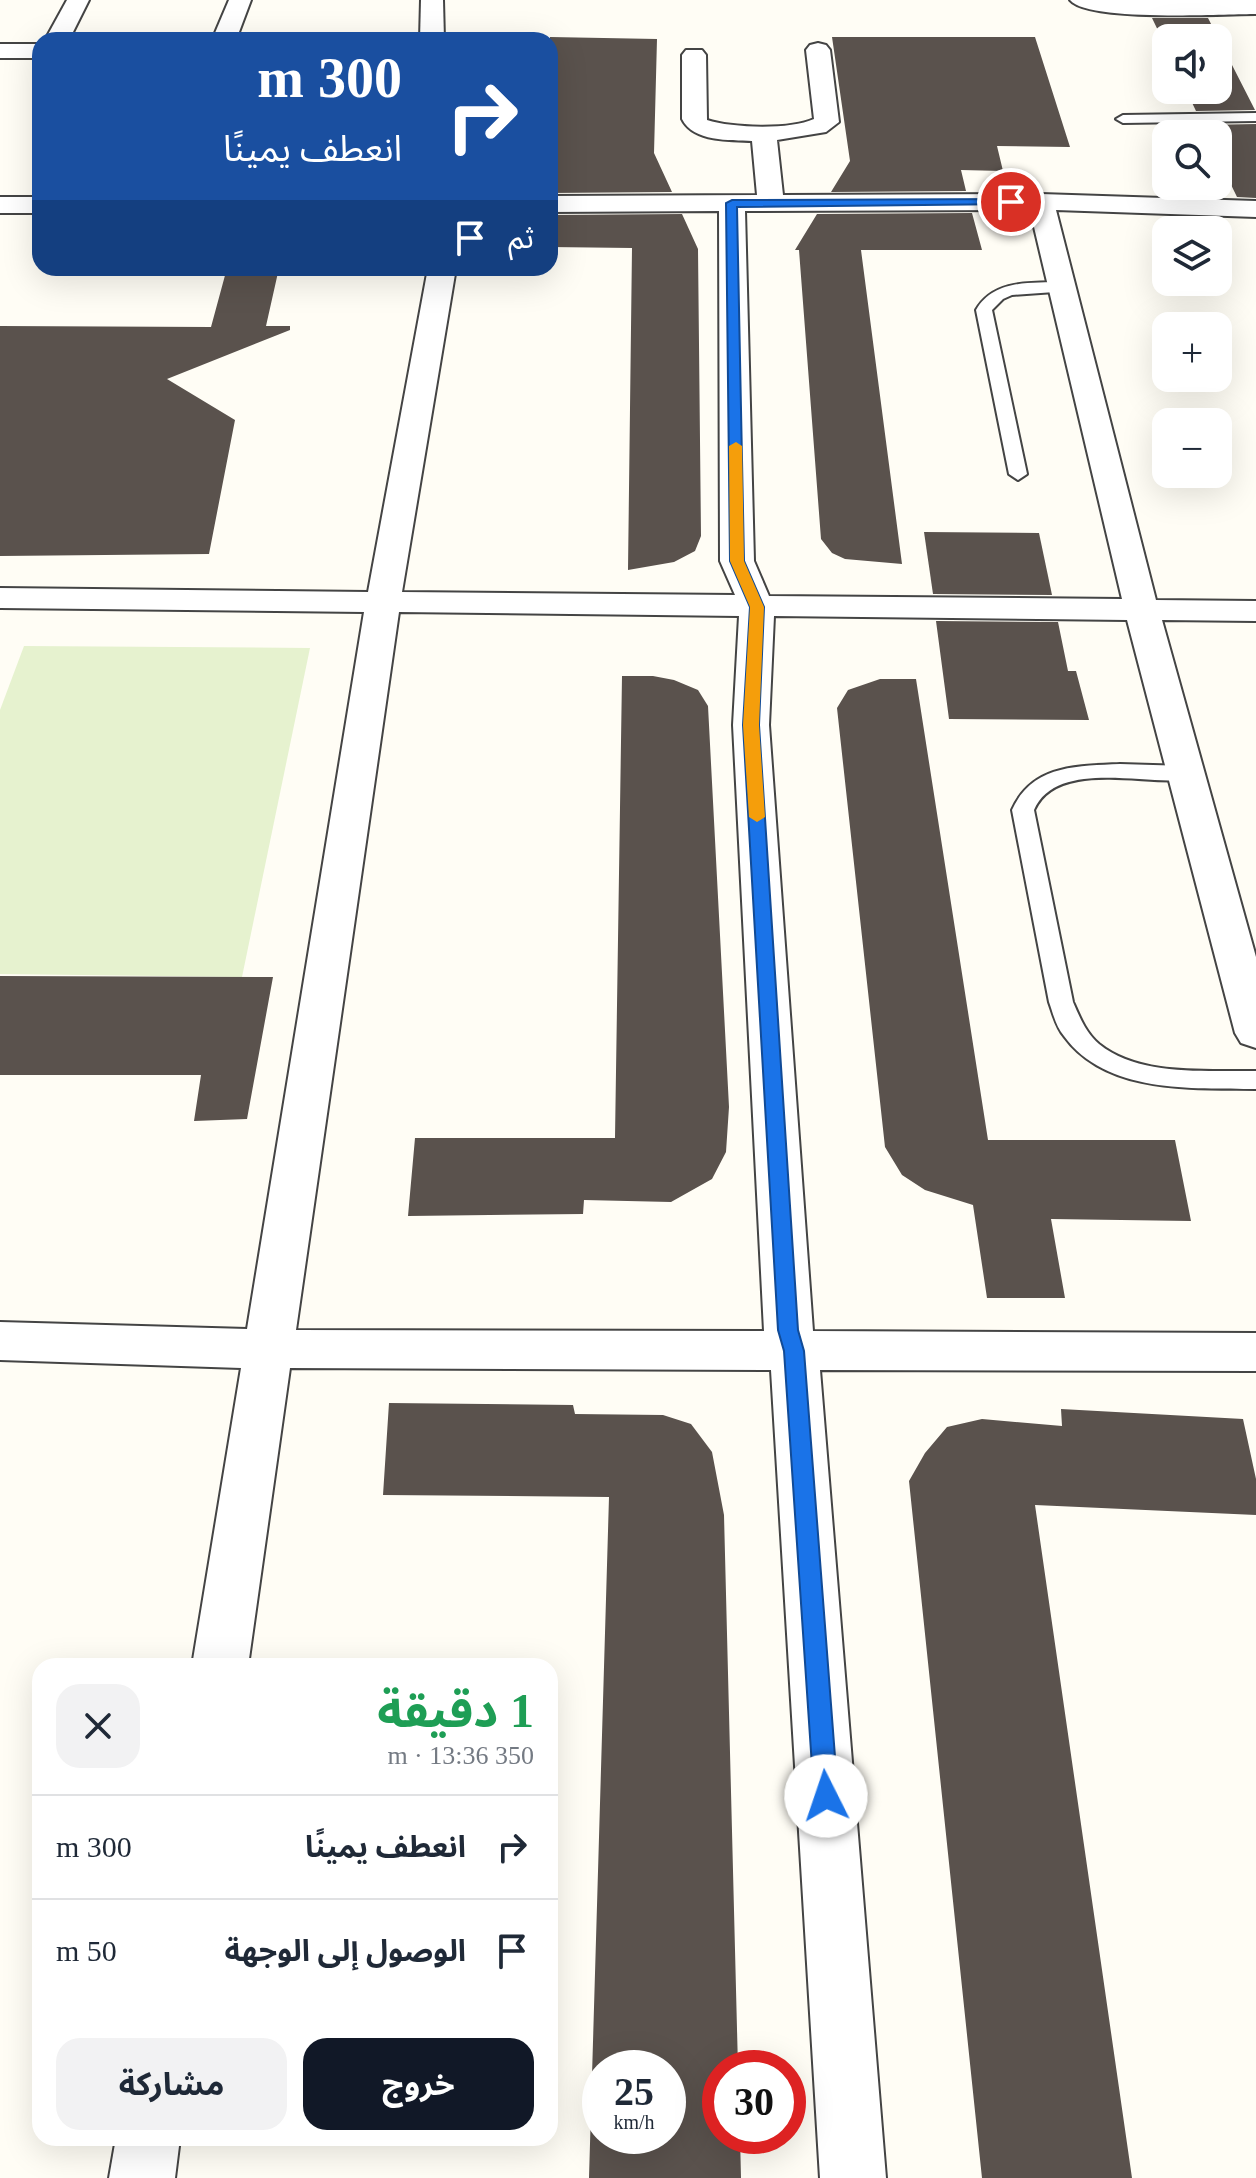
<!DOCTYPE html>
<html lang="ar">
<meta charset="utf-8">
<style>
body{margin:0;font-family:"Times New Roman","Noto Sans Arabic",serif;background:#f2f2f3;color:#1f2937;direction:rtl;height:100vh;display:flex;flex-direction:column;font-size:30px;white-space:nowrap}
*{box-sizing:border-box;margin:0}
p{font-size:26px;color:#747a83}
.icon{flex:none;width:44px;height:44px;fill:none;stroke:currentColor;stroke-width:2;stroke-linecap:round;stroke-linejoin:round}
.map{position:relative;flex:1;overflow:hidden;direction:ltr}
.side{position:absolute;left:32px;top:1658px;width:526px;height:488px;display:flex;flex-direction:column;background:#fff;border-radius:24px;box-shadow:0 8px 32px #0002;direction:rtl}
.side>*{flex:none}
.hud{position:absolute;left:32px;top:32px;width:526px;height:244px;border-radius:24px;box-shadow:0 8px 32px #0002;direction:rtl;background:#1a4fa0;color:#fff;overflow:hidden}
.tools{position:absolute;left:1152px;top:24px;display:grid;gap:16px}
.tools a{display:grid;place-items:center;width:80px;height:80px;border-radius:16px;background:#fff;box-shadow:0 8px 32px #0002;font-size:40px}
.speed{position:absolute;left:582px;top:2050px;display:flex;gap:16px;font-size:40px;font-weight:700;text-align:center}
.speed>*{display:grid;place-content:center;width:104px;height:104px;border-radius:50%;background:#fff;box-shadow:0 8px 32px #0002;line-height:1}
.speed small{font-size:20px;font-weight:400}
.speed .limit{border:12px solid #d22;background:#fff;color:#111}
.pin{position:absolute;display:grid;place-items:center;width:68px;height:68px;color:#fff;margin:-34px;border:4px solid #fff;border-radius:50%;box-shadow:0 2px 8px #0007}
.me{position:absolute;width:88px;margin:-44px;rotate:356deg;stroke-linejoin:round;filter:drop-shadow(0 0 6px #0008)}
.turn{display:flex;align-items:center;gap:28px;height:168px;padding:0 24px;font-size:36px}
.turn .icon{width:104px;height:104px;stroke-width:2.5}
.turn b{display:block;font-size:56px;line-height:68px}
.then{display:flex;align-items:center;height:76px;padding:0 24px;background:#0003;gap:16px;font-size:30px}
.round{display:grid;place-items:center;flex:none;width:84px;height:84px;border-radius:24px;background:#f2f2f3}
.head{display:flex;align-items:center;justify-content:space-between;height:136px;padding:0 24px}
h1{font-size:48px;font-weight:700;line-height:60px;color:#1e9e55}
.button{display:flex;gap:16px;margin-top:auto;padding:16px 24px}
.button a{flex:1;height:92px;border-radius:24px;background:#111827;color:#fff;font-size:32px;font-weight:700;line-height:92px;text-align:center}
.button a+a{background:#f2f2f3;color:#1f2937}
ul{padding:0;list-style:none}
li{display:flex;align-items:center;gap:24px;height:104px;padding:0 24px;border-top:2px solid #e0e1e3}
li div{flex:1}
li b{display:block;font-size:30px}
li em{font-style:normal}
.map>svg:first-child{display:block}
.pitch{fill:#e6f2cf}
.building{fill:#5a524d;fill-rule:evenodd}
.lines{fill:none;stroke-linecap:round;stroke-linejoin:round}
.service-casing{stroke:#444;stroke-width:4}
.minor-casing{stroke:#444;stroke-width:4}
.service{fill:#fff;fill-rule:evenodd}
.minor{fill:#fff;fill-rule:evenodd}
.route{fill:#1a73e8;stroke:#114b97;stroke-width:2}
.slow{fill:#f59e0b}
</style>
<div class="map">
<svg width="1256" height="2178" viewBox="0 0 1256 2178">
<rect width="100%" height="100%" fill="#fffdf5"/>
<polygon class="pitch" points="24,646 310,648 242,977 0,974 0,710"/>
<g class="building">
<polygon points="1152,18 1208,18 1255,110 1196,111 1186,90 1218,90 1218,38 1166,38 1166,47"/>
<polygon points="550,37 657,39 654,153 672,192 550,193"/>
<polygon points="832,37 1035,37 1070,147 997,146 1003,171 961,170 966,191 831,192 850,161"/>
<polygon points="1256,124 1256,198 1237,197 1218,158 1218,134 1207,134 1203,125"/>
<polygon points="972,213 982,250 861,250 902,564 845,559 832,553 821,539 799,250 795,250 817,214"/>
<polygon points="682,214 698,249 701,536 695,551 674,562 628,570 632,248 550,247 550,215"/>
<polygon points="227,268 279,268 266,326 290,326 290,330 167,379 235,420 209,554 0,556 0,326 211,327"/>
<polygon points="924,532 1039,533 1052,595 933,594"/>
<polygon points="936,621 1058,622 1068,671 1076,671 1089,720 949,719"/>
<polygon points="622,676 653,676 674,680 698,690 708,706 729,1107 726,1152 712,1179 671,1202 584,1200 583,1214 408,1216 415,1138 615,1138"/>
<polygon points="880,679 916,679 988,1140 1175,1140 1191,1221 1051,1219 1065,1298 987,1298 973,1205 925,1190 902,1175 885,1147 837,708 848,690"/>
<polygon points="0,976 273,977 247,1119 194,1121 201,1075 0,1075"/>
<path d="M389,1403l184,2 2,9 88,1 28,9 21,28 12,63 14,553h-18v68h20l1,42h-152l20,-681 -226,-2zM600,2068h68v68h-68z"/>
<polygon points="1061,1409 1243,1419 1256,1479 1256,1515 1035,1505 1132,2178 982,2178 909,1481 925,1453 947,1427 982,1419 1062,1426"/>
</g>
<g class="lines">
<g class="service-casing">
<g id="service">
<polygon points="1256,113 1256,121 1123,123 1116,119 1123,115"/>
<path d="M1063,282l8,5 -2,4 -57,4 -9,4 -11,11 35,164 -9,6 -9,-6 -33,-164c18,-31 55,-27 87,-28z"/>
<path d="M1120,764l66,2 11,7c-18,24 -137,-23 -163,37l39,192c7,16 13,31 26,42 41,33 108,26 157,27v18c-64,-1 -150,5 -192,-53 -8,-9 -11,-23 -15,-34l-37,-192c20,-45 64,-44 108,-46z"/>
</g>
</g>
<g class="minor-casing">
<g id="minor">
<polygon points="67,0 89,0 69,40 45,40"/>
<polygon points="229,0 251,0 236,40 212,40"/>
<polygon points="421,0 443,0 444,40 420,40"/>
<path d="M1070,0h186v14c-32,0 -169,8 -186,-14z"/>
<path d="M818,43l8,2 4,5 9,72 -13,10 -49,8 6,55 258,-1 215,7v16l-200,-7 100,390 100,1v20l-94,-1 94,337v91l-15,-5 -6,-10 -108,-413 -353,-4 -5,109 44,606 443,2v38l-436,-1 66,808h-66l-49,-808 -481,-2 -42,298h-56l49,-298 -241,-8v-38l247,7 117,-717 -364,-4v-20l368,4 60,-324h28l-54,324 333,3 -15,-34 -1,-350 -169,1v-16l207,-1 -5,-54c-22,-1 -59,1 -70,-22v-64l4,-5h16l4,5 1,65c25,8 83,10 107,-1l-8,-69 4,-5zM1030,210l92,389 -353,-3 -15,-35 -9,-350zM399,612l340,4 -6,109 31,606 -468,-1z"/>
<rect x="0" y="44" width="40" height="14"/>
<rect x="0" y="197" width="40" height="16"/>
<polygon points="116,2138 180,2138 175,2178 109,2178"/>
</g>
</g>
<use href="#service" class="service"/>
<use href="#minor" class="minor"/>
</g>
<polygon class="route" points="1011,199 1016,202 1014,204 737,207 744,561 764,607 759,725 798,1330 804,1351 838,1796 834,1804 826,1807 817,1804 814,1796 784,1351 778,1330 743,725 750,607 730,561 726,203 732,200"/>
<polygon class="slow" points="736,442 742,446 744,561 764,607 759,725 765,817 757,822 749,817 743,725 750,607 730,561 729,446"/>
</svg>
<div class="tools">
<a><svg class="icon" aria-label="sound" viewBox="0 0 24 24"><path d="M4 9h4l5-4v14l-5-4H4zM17 9q2 3 0 6"/></svg></a>
<a><svg class="icon" aria-label="search" viewBox="0 0 24 24"><circle cx="10" cy="10" r="6"/><path d="M15 15l6 6"/></svg></a>
<a><svg class="icon" aria-label="layers" viewBox="0 0 24 24"><path d="M12 4l9 5-9 5-9-5zM3 14l9 5 9-5"/></svg></a>
<a>+</a>
<a>−</a>
</div>
<div class="speed"><div>25<small>km/h</small></div><div class="limit">30</div></div>
<div class="pin" style="left:1011px;top:202px;background:#d93025"><svg class="icon" aria-label="arrive" viewBox="0 0 24 24"><path d="M6 21V4h12l-3 4 3 4H6"/></svg></div>
<svg class="me" style="left:826px;top:1796px" viewBox="-20 -20 40 40"><circle r="19" fill="#fff"/><path d="M0-13L10 11 0 6-10 11z" fill="#1a73e8"/></svg>
<div class="hud">
<div class="turn"><svg class="icon" aria-label="right" viewBox="0 0 24 24"><path d="M7 20v-9h11M14 6l5 5-5 5"/></svg><div><b>300 m</b>انعطف يمينًا</div></div>
<div class="then">ثم<svg class="icon" aria-label="arrive" viewBox="0 0 24 24"><path d="M6 21V4h12l-3 4 3 4H6"/></svg></div>
</div>
<section class="side">
<div class="head"><div><h1>1 دقيقة</h1><p>350 m · 13:36</p></div><a class="round"><svg class="icon" aria-label="close" viewBox="0 0 24 24"><path d="M6 6l12 12M18 6L6 18"/></svg></a></div>
<ul>
<li><svg class="icon" aria-label="right" viewBox="0 0 24 24"><path d="M7 20v-9h11M14 6l5 5-5 5"/></svg><div><b>انعطف يمينًا</b></div><em>300 m</em></li>
<li><svg class="icon" aria-label="arrive" viewBox="0 0 24 24"><path d="M6 21V4h12l-3 4 3 4H6"/></svg><div><b>الوصول إلى الوجهة</b></div><em>50 m</em></li>
</ul>
<div class="button"><a>خروج</a><a>مشاركة</a></div>
</section>
</div>
